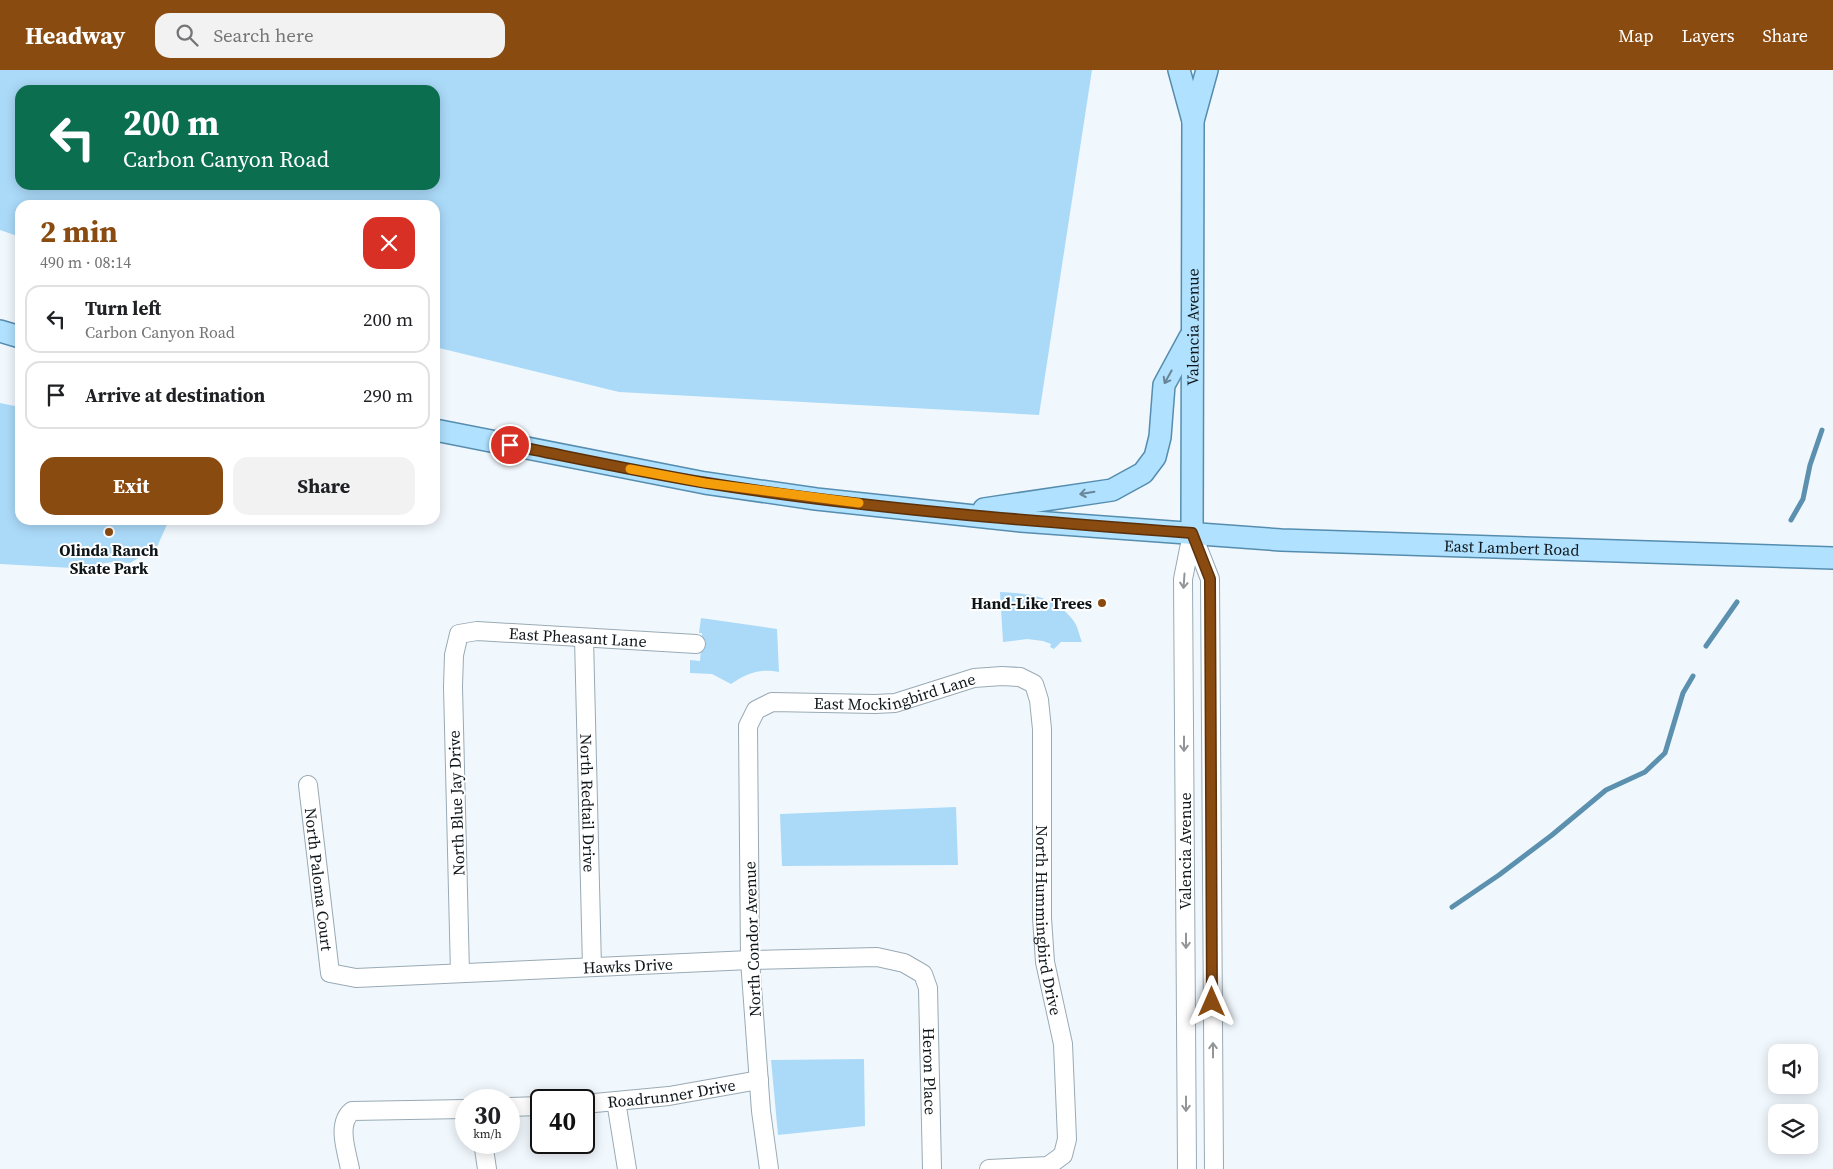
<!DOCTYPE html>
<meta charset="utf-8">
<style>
body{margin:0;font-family:"Source Serif 4",serif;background:#f2f2f2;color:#202124;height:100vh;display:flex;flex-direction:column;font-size:19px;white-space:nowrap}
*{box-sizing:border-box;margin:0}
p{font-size:16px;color:#757577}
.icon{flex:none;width:28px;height:28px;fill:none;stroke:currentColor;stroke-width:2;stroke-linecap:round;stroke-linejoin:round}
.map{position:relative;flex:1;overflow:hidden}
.side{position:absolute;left:15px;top:130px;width:425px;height:325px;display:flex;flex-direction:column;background:#fff;border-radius:15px;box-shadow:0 2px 12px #0003}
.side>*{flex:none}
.top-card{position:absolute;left:15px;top:15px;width:425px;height:105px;border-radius:15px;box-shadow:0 2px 12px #0003;background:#0b6e4f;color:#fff;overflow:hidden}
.tools{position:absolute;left:1768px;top:974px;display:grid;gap:10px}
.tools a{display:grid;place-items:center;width:50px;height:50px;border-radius:10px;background:#fff;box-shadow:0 2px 12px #0003;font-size:25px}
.speed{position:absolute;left:455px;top:1019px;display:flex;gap:10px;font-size:25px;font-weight:700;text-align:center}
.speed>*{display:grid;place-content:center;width:65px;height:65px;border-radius:50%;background:#fff;box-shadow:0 2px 12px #0003;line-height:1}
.speed small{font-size:12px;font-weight:400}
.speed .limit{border:2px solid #111;border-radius:8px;background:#fff;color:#111}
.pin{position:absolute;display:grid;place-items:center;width:42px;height:42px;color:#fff;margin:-21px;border:2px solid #fff;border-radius:50%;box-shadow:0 1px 5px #0007}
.me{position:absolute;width:55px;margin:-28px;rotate:0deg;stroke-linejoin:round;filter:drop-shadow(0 0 4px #0008)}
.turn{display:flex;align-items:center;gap:18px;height:105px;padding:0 25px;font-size:22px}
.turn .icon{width:65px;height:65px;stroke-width:2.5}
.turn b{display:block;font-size:35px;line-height:42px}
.round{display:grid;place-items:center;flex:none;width:52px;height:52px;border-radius:15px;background:#f2f2f2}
.summary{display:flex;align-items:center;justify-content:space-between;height:85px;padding:0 25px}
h1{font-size:30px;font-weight:700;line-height:38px;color:#8a4b11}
.button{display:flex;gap:10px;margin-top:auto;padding:10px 25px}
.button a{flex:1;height:58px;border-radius:15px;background:#8a4b11;color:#fff;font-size:20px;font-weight:700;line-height:58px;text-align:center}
.button a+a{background:#f2f2f2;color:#202124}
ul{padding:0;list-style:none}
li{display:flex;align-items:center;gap:15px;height:68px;margin:0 10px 8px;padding:0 15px;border:2px solid #e0e0e0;border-radius:15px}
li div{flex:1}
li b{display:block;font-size:19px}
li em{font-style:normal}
header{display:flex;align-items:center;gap:30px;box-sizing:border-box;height:70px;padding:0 25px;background:#8a4b11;color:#fff}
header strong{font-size:24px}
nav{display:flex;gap:28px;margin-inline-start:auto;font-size:18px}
.search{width:350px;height:45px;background:#f2f2f2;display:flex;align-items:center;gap:12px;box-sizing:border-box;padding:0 18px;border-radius:15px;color:#757577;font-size:19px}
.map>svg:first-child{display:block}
.green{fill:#abdaf9;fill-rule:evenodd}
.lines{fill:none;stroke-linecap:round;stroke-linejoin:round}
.stream{stroke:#5c90af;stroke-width:5}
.minor-casing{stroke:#99aab5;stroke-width:20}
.major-casing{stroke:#568daf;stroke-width:24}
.minor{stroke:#fff;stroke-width:18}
.major{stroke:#b0e1ff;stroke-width:21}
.oneway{stroke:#688698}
.oneway2{stroke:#939698}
.route-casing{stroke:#5a310b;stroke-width:12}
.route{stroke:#8a4b11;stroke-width:9}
.slow{stroke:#f59e0b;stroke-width:9}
.poi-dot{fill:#8a4b11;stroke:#fff;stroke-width:2}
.labels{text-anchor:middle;stroke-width:4;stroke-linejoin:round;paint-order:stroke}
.street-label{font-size:16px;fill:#0f161a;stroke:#fff}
.poi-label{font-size:16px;font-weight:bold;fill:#0f161a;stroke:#fff}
</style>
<header>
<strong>Headway</strong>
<div class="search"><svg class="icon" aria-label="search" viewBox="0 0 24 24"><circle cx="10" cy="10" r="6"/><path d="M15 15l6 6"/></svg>Search here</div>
<nav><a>Map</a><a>Layers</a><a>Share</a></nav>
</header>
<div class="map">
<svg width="1833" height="1099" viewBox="0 0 1833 1099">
<rect width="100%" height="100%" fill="#f1f8fd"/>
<g class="green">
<path d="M0,0h1092l-53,345 -420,-23 -184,-45v-142h-415v32l-20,-7zM20,20h415v95h-415z"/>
<polygon points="0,333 20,337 20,450 169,450 157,477 130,493 113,492 72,498 0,494"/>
<path d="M1000,522c28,1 55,4 73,28 5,6 6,15 9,22h-21l-7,7 -4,-2 1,-3 -8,-3 -16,-2 -24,3z"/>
<path d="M701,548l76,11 2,43c-19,-4 -32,1 -48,12l-19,-10 -22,-1v-13l10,1 2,-28h-3z"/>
<polygon points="956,737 958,795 782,796 780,744"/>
<polygon points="864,989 865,1056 778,1065 771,990"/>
</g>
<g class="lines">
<g class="stream">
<polyline points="1791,450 1803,429 1810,395 1822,360"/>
<polyline points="1706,576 1737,532"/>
<polyline points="1452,837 1499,805 1552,765 1606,720 1645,702 1665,683 1683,623 1693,606"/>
</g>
<g class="minor-casing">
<g id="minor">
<polyline points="1192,463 1210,509 1214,1099"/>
<path id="s1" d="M584,568l8,329"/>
<path id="s2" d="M308,715l22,188 26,5 394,-18 127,-3 27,6 19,11 5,14 4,181"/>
<path id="s3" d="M460,903l-7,-286 1,-32 5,-21 18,-3 219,13"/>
<polyline points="616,1031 627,1099"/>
<path id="s4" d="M584,1034l85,-8 90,-16"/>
<polyline points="509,1037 541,1036"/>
<polyline points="483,1072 487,1099"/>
<path d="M350,1099c-3,-17 -14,-45 2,-58l114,-2"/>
<path id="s5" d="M769,1099l-8,-58 -11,-151 -2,-234 8,-16 16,-8 103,2 20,-1 79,-25 28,-2 18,1 14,7 5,16 3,29v189l3,44 18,82 4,95 -4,16 -15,11 -59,3"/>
<polyline points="1187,1099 1183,509 1192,464"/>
</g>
</g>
<g class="major-casing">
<g id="major">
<polyline points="1179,0 1193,51"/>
<polyline points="0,261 20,267"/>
<path id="s6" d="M435,360l270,53 111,16 205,22 260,19 552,18"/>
<polyline points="984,439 1112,420 1143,403 1155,387 1160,367 1164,315 1190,267"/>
<path id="s7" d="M1192,463l1,-412 14,-51"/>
</g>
</g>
<use href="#minor" class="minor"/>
<use href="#major" class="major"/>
</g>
<defs><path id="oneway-shaft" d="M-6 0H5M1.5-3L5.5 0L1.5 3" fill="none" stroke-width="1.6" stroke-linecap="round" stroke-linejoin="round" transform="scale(1.25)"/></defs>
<g class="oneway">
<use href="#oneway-shaft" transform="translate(1168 307) rotate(119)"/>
<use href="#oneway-shaft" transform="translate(1087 423) rotate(171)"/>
</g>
<g class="oneway2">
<use href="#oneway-shaft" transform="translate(1184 511) rotate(94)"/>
<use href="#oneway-shaft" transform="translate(1184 674) rotate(90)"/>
<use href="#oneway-shaft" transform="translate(1186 871) rotate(90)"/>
<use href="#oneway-shaft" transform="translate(1213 980) rotate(-90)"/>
<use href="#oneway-shaft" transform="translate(1186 1034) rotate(90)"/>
</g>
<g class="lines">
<g class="route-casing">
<path id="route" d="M510,375c66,13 131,27 197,38 161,26 323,38 485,50l18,46 2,423"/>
</g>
<use href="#route" class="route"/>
<polyline class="slow" points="630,399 705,413 859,433"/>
</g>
<g class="poi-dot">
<circle cx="109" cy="462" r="5"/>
<circle cx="1102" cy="533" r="5"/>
</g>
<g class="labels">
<g class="street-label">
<text dy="6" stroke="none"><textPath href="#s7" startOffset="206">Valencia Avenue</textPath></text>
<text dy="6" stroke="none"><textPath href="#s6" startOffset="1085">East Lambert Road</textPath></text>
<text dy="6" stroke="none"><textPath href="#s3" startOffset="459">East Pheasant Lane</textPath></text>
<text dy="6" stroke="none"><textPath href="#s5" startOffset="604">East Mockingbird Lane</textPath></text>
<text transform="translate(456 733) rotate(-92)" y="6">North Blue Jay Drive</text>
<text dy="6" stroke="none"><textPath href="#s1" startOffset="165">North Redtail Drive</textPath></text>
<text transform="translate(1185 781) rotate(-90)" y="6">Valencia Avenue</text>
<text dy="6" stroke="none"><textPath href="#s2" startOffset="95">North Paloma Court</textPath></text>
<text dy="6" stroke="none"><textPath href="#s5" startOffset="985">North Hummingbird Drive</textPath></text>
<text transform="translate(752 869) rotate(-92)" y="6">North Condor Avenue</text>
<text dy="6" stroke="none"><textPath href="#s2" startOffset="488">Hawks Drive</textPath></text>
<text dy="6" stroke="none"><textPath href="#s2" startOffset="885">Heron Place</textPath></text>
<text dy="6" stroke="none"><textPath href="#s4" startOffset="88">Roadrunner Drive</textPath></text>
</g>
<g class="poi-label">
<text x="109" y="486">Olinda Ranch<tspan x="109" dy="18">Skate Park</tspan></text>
<text x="1092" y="539" text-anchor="end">Hand-Like Trees</text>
</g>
</g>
</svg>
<div class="tools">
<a><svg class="icon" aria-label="sound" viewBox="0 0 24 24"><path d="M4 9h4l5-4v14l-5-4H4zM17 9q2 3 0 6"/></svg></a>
<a><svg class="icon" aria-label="layers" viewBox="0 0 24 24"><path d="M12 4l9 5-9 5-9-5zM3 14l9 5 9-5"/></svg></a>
</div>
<div class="speed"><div>30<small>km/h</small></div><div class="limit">40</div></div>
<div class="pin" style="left:510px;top:375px;background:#d93025"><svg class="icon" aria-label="arrive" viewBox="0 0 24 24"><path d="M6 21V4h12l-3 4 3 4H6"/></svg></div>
<svg class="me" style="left:1212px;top:932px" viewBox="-20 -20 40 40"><path d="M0-17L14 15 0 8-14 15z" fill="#8a4b11" stroke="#fff" stroke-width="4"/></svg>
<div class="top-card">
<div class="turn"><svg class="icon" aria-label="left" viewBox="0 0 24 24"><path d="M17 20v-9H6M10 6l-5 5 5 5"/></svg><div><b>200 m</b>Carbon Canyon Road</div></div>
</div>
<section class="side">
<div class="summary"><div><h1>2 min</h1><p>490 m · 08:14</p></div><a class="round" style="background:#d93025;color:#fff"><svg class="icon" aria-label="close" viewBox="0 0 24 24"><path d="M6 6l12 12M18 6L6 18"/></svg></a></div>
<ul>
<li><svg class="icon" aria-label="left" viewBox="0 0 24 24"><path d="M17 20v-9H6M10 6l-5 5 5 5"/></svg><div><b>Turn left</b><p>Carbon Canyon Road</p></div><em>200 m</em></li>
<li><svg class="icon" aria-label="arrive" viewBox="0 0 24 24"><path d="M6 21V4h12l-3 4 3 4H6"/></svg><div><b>Arrive at destination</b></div><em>290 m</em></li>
</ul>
<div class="button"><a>Exit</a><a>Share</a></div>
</section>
</div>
